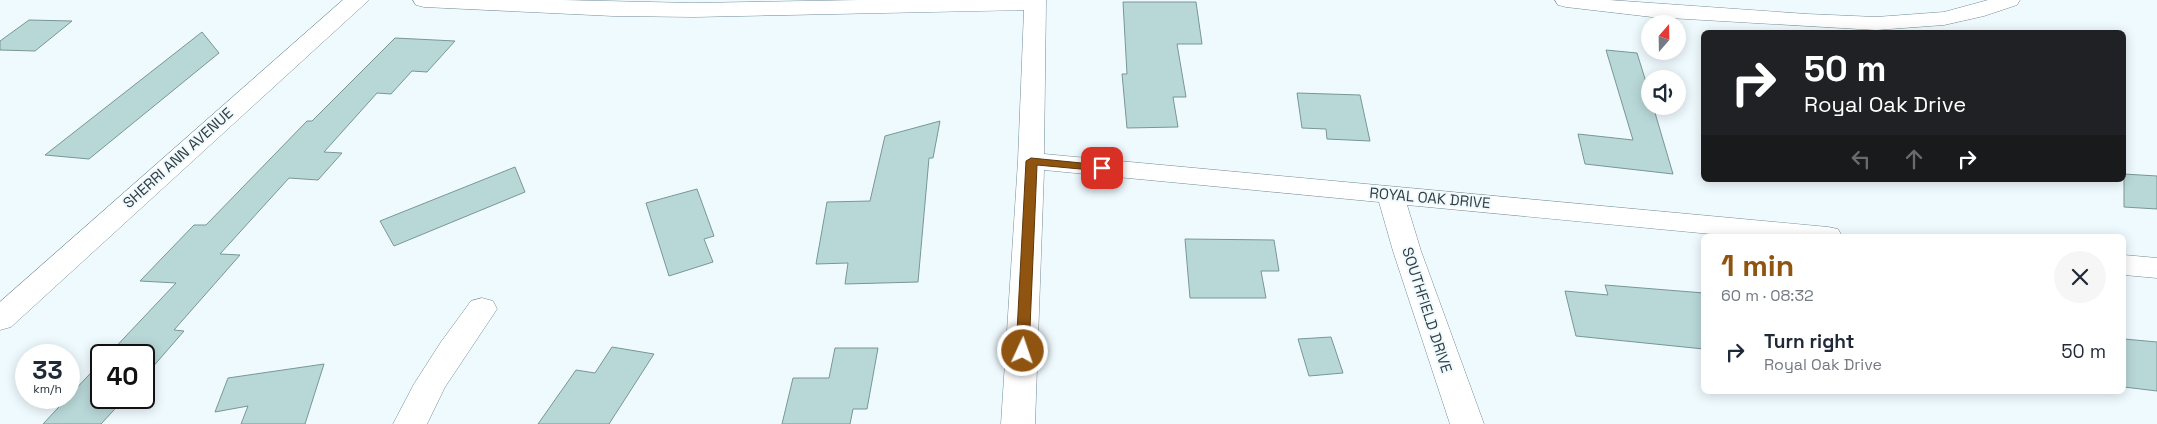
<!DOCTYPE html>
<meta charset="utf-8">
<style>
body{margin:0;font-family:"Space Grotesk",sans-serif;background:#f6f6f7;color:#1f2937;height:100vh;display:flex;flex-direction:column;font-size:19px;white-space:nowrap}
*{box-sizing:border-box;margin:0}
p{font-size:16px;color:#747a83}
.icon{flex:none;width:28px;height:28px;fill:none;stroke:currentColor;stroke-width:2;stroke-linecap:round;stroke-linejoin:round}
.map{position:relative;flex:1;overflow:hidden}
.sheet{position:absolute;left:1701px;top:234px;width:425px;height:160px;display:flex;flex-direction:column;background:#fff;border-radius:8px;box-shadow:0 2px 12px #0003}
.sheet>*{flex:none}
.top-card{position:absolute;left:1701px;top:30px;width:425px;height:152px;border-radius:8px;box-shadow:0 2px 12px #0003;background:#202124;color:#fff;overflow:hidden}
.needle{width:32px;rotate:20deg}
.buttons{position:absolute;left:1641px;top:15px;display:grid;gap:10px}
.buttons a{display:grid;place-items:center;width:45px;height:45px;border-radius:50%;background:#fff;box-shadow:0 2px 12px #0003;font-size:25px}
.speed{position:absolute;left:15px;top:344px;display:flex;gap:10px;font-size:25px;font-weight:700;text-align:center}
.speed>*{display:grid;place-content:center;width:65px;height:65px;border-radius:50%;background:#fff;box-shadow:0 2px 12px #0003;line-height:1}
.speed small{font-size:12px;font-weight:400}
.speed .limit{border:2px solid #111;border-radius:8px;background:#fff;color:#111}
.pin{position:absolute;display:grid;place-items:center;width:42px;height:42px;color:#fff;margin:-21px;border-radius:10px;box-shadow:0 2px 8px #0006}
.me{position:absolute;width:55px;margin:-28px;rotate:3deg;stroke-linejoin:round;filter:drop-shadow(0 0 4px #0008)}
.turn{display:flex;align-items:center;gap:18px;height:105px;padding:0 20px;font-size:22px}
.turn .icon{width:65px;height:65px;stroke-width:2.5}
.turn b{display:block;font-size:35px;line-height:42px}
.lanes{display:flex;align-items:center;height:48px;padding:0 20px;background:#0003;justify-content:center;gap:25px;direction:ltr}
.lanes .off{opacity:.35}
.round{display:grid;place-items:center;flex:none;width:52px;height:52px;border-radius:26px;background:#f6f6f7}
.overview{display:flex;align-items:center;justify-content:space-between;height:85px;padding:0 20px}
h1{font-size:30px;font-weight:700;line-height:38px;color:#8f5510}
ul{padding:0;list-style:none}
li{display:flex;align-items:center;gap:15px;height:65px;padding:0 20px}
li div{flex:1}
li b{display:block;font-size:19px}
li em{font-style:normal}
.map>svg:first-child{display:block}
.building{fill:#b8d8d7;stroke:#799696}
.lines{fill:none;stroke-linecap:round;stroke-linejoin:round}
.minor-casing{stroke:#748c98;stroke-width:1}
.minor{fill:#fff;fill-rule:evenodd}
.route{fill:#8f5510;stroke:#5d370a}
.labels{text-anchor:middle;stroke-width:4;stroke-linejoin:round;paint-order:stroke}
.street-label{font-size:15px;fill:#333e43;stroke:#effaff}
</style>
<div class="map">
<svg width="2157" height="424" viewBox="0 0 2157 424">
<rect width="100%" height="100%" fill="#effaff"/>
<g class="building">
<polygon points="1123,2 1196,2 1202,44 1177,44 1186,97 1173,97 1178,127 1127,128 1122,74 1127,74"/>
<polygon points="29,20 72,21 35,51 0,50 0,41"/>
<polygon points="202,32 219,53 89,159 45,155"/>
<polygon points="395,38 455,41 427,72 412,71 391,94 377,93 324,152 342,153 318,180 289,178 220,254 240,255 174,330 184,331 144,377 144,355 108,355 176,283 140,281 194,225 206,225 307,121 312,121"/>
<polygon points="1606,50 1637,53 1650,95 1650,106 1653,106 1673,174 1585,164 1578,134 1633,140"/>
<polygon points="1297,93 1360,95 1370,141 1327,139 1326,129 1302,128"/>
<polygon points="940,121 933,158 929,158 918,282 845,284 848,263 816,264 827,202 870,201 885,136"/>
<polygon points="515,167 525,192 394,246 380,221"/>
<polygon points="2124,174 2157,176 2157,209 2124,207"/>
<polygon points="697,189 714,236 704,239 713,262 669,276 646,203"/>
<polygon points="1185,239 1274,240 1279,271 1261,271 1266,298 1190,298"/>
<polygon points="1605,285 1704,293 1704,349 1576,336 1565,291 1608,295"/>
<polygon points="1331,337 1343,373 1309,376 1298,339"/>
<polygon points="2124,339 2157,342 2157,391 2124,387"/>
<polygon points="612,347 654,354 609,424 538,424 576,370 595,373"/>
<polygon points="835,348 878,348 867,409 853,409 850,424 782,424 793,378 829,378"/>
<polygon points="101,362 101,398 125,398 101,424 43,424"/>
<polygon points="324,364 305,424 241,424 248,406 215,412 228,378"/>
</g>
<g class="lines">
<g class="minor-casing">
<g id="minor">
<polygon points="343,0 369,0 11,327 0,330 0,302"/>
<polygon points="413,0 562,0 694,3 860,0 1046,0 1044,154 1828,227 1838,229 1842,236 1732,236 1407,205 1421,251 1484,424 1450,424 1393,251 1379,202 1044,170 1035,424 1001,424 1018,161 1024,10 694,17 613,16 424,7 416,5"/>
<polygon points="1555,0 1609,0 1807,14 1876,17 1944,12 1988,0 2020,0 2017,5 1984,16 1944,25 1876,30 1652,17 1566,7 1558,5"/>
<polygon points="2124,255 2157,258 2157,278 2124,275"/>
<polygon points="482,298 493,301 497,309 445,387 427,424 393,424 414,384 441,342 471,301"/>
</g>
</g>
<use href="#minor" class="minor"/>
</g>
<polygon class="route" points="1031,158 1102,165 1108,168 1102,171 1037,165 1029,351 1027,354 1018,354 1016,351 1026,161"/>
<g class="labels">
<g class="street-label">
<text transform="translate(178 158) rotate(-42)" y="5">SHERRI ANN AVENUE</text>
<text transform="translate(1430 198) rotate(5)" y="5">ROYAL OAK DRIVE</text>
<text transform="translate(1427 310) rotate(72)" y="5">SOUTHFIELD DRIVE</text>
</g>
</g>
</svg>
<div class="buttons">
<a><svg class="needle" viewBox="-14 -14 28 28"><path d="M0-13l5 13h-10z" fill="#e53935"/><path d="M0 13l5-13h-10z" fill="#747a83"/></svg></a>
<a><svg class="icon" aria-label="sound" viewBox="0 0 24 24"><path d="M4 9h4l5-4v14l-5-4H4zM17 9q2 3 0 6"/></svg></a>
</div>
<div class="speed"><div>33<small>km/h</small></div><div class="limit">40</div></div>
<div class="pin" style="left:1102px;top:168px;background:#d93025"><svg class="icon" aria-label="arrive" viewBox="0 0 24 24"><path d="M6 21V4h12l-3 4 3 4H6"/></svg></div>
<svg class="me" style="left:1023px;top:351px" viewBox="-20 -20 40 40"><circle r="17" fill="#8f5510" stroke="#fff" stroke-width="3"/><path d="M0-11L8 9 0 5-8 9z" fill="#fff"/></svg>
<div class="top-card">
<div class="turn"><svg class="icon" aria-label="right" viewBox="0 0 24 24"><path d="M7 20v-9h11M14 6l5 5-5 5"/></svg><div><b>50 m</b>Royal Oak Drive</div></div>
<div class="lanes"><svg class="icon off" aria-label="left" viewBox="0 0 24 24"><path d="M17 20v-9H6M10 6l-5 5 5 5"/></svg><svg class="icon off" aria-label="ahead" viewBox="0 0 24 24"><path d="M12 20V5M6 11l6-6 6 6"/></svg><svg class="icon" aria-label="right" viewBox="0 0 24 24"><path d="M7 20v-9h11M14 6l5 5-5 5"/></svg></div>
</div>
<section class="sheet">
<div class="overview"><div><h1>1 min</h1><p>60 m · 08:32</p></div><a class="round"><svg class="icon" aria-label="close" viewBox="0 0 24 24"><path d="M6 6l12 12M18 6L6 18"/></svg></a></div>
<ul>
<li><svg class="icon" aria-label="right" viewBox="0 0 24 24"><path d="M7 20v-9h11M14 6l5 5-5 5"/></svg><div><b>Turn right</b><p>Royal Oak Drive</p></div><em>50 m</em></li>
</ul>
</section>
</div>
